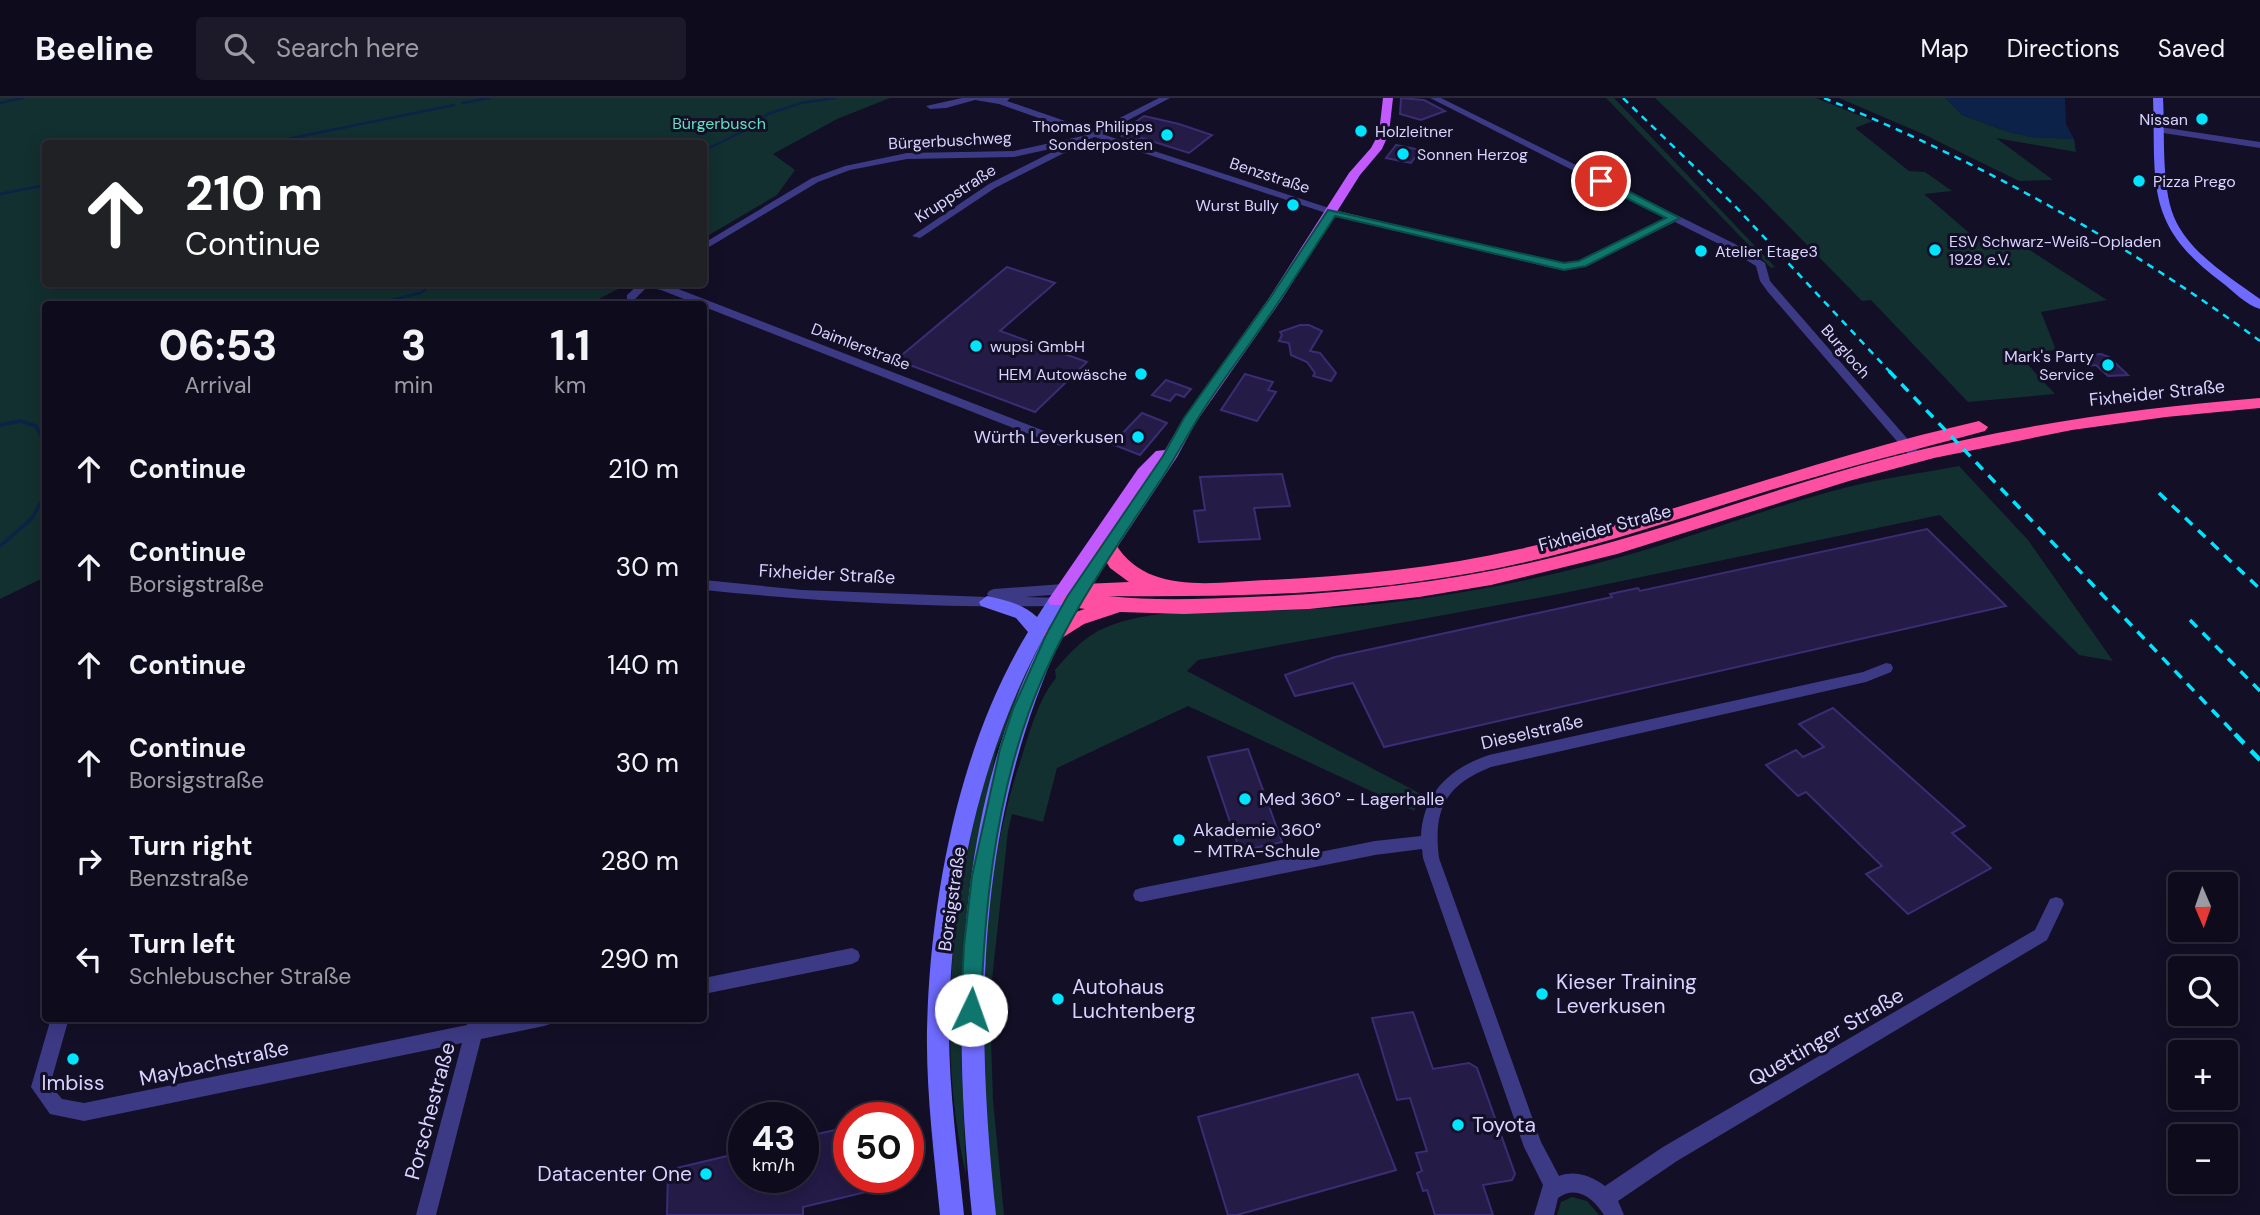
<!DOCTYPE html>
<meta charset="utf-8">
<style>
body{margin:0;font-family:"DM Sans",sans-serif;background:#1c1929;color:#f1f3f6;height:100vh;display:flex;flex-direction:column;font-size:26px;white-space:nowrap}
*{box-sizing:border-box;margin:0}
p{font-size:23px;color:#9b9ba3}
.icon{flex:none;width:38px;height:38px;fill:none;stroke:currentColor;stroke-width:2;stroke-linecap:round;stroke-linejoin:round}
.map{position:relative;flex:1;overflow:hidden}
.details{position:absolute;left:42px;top:203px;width:665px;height:721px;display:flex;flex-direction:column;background:#0e0b1c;border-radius:7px;box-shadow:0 4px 18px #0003,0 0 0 2px #2e2b3b}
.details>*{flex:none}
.guide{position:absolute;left:42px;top:42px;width:665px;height:147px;border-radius:7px;box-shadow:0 4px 18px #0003,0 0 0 2px #2e2b3b;background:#202124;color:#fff;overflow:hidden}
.needle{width:46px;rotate:178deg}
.controls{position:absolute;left:2168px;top:774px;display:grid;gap:14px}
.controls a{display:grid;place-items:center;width:70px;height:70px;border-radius:7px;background:#0e0b1c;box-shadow:0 4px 18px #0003,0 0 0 2px #2e2b3b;font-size:35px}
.speed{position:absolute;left:728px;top:1004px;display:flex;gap:14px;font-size:35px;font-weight:700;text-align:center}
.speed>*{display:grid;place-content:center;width:91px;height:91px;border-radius:50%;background:#0e0b1c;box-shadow:0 4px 18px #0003,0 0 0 2px #2e2b3b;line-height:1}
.speed small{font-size:18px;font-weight:400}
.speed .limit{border:10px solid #d22;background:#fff;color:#111}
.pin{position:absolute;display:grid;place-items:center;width:60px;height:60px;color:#fff;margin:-30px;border:4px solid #fff;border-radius:50%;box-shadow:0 2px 7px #0007}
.me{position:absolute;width:77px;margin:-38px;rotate:3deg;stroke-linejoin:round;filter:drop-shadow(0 0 5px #0008)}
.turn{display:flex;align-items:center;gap:24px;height:147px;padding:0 28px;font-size:32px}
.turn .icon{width:91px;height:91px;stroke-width:2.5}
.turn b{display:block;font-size:49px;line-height:60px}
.eta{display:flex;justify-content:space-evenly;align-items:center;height:119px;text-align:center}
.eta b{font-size:42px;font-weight:800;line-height:49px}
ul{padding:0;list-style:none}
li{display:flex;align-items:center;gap:21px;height:98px;padding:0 28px}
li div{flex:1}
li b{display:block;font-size:26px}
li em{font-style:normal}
header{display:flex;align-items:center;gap:42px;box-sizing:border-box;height:98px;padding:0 35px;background:#0e0b1c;border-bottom:2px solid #2e2b3b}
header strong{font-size:33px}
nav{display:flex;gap:38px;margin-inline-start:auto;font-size:24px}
.search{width:490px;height:63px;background:#1c1929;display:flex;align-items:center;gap:18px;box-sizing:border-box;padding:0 24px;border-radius:7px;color:#9b9ba3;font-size:26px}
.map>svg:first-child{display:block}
.green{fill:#12302f}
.water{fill:#0c2248}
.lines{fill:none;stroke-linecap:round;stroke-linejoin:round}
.stream-far1{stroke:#0c2248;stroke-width:2.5}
.stream{stroke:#0c2248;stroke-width:3.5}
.building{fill:#241b47;stroke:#3b2d73;stroke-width:2}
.street{fill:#3d3a85;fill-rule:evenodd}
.secondary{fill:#6f6bff;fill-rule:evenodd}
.primary{fill:#c25bff;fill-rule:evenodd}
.highway{fill:#ff4fa3;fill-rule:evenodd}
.rail-far2{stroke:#00e5ff;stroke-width:2.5;stroke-dasharray:7 6;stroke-linecap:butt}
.rail-far1{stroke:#00e5ff;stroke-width:3.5;stroke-dasharray:10 8;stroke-linecap:butt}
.rail{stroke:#00e5ff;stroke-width:4.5;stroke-dasharray:13 10;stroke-linecap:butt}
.route{fill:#0f766e;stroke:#0a4d48;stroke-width:2}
.poi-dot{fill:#00e5ff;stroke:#130f26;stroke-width:2.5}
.labels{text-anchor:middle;stroke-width:6;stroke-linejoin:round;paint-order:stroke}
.far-poi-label{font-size:16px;fill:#d9d4ff;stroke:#130f26;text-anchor:start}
.far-park-label{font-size:16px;fill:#5fe0c0;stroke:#130f26}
.far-street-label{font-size:16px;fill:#d9d4ff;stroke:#130f26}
.street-label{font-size:18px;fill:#d9d4ff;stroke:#130f26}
.poi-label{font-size:18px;fill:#d9d4ff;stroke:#130f26;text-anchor:start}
.near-poi-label{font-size:21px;fill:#d9d4ff;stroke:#130f26;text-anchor:start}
.near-street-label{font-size:21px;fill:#d9d4ff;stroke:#130f26}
</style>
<header>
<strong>Beeline</strong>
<div class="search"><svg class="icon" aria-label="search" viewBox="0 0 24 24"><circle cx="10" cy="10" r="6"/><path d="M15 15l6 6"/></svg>Search here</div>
<nav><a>Map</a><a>Directions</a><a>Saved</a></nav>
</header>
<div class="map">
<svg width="2260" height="1117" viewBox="0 0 2260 1117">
<rect width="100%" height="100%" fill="#130f26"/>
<g class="green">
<polygon points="0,0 890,0 837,21 773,56 795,72 777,97 704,140 704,46 46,46 46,186 628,186 589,206 46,206 45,479 0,501"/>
<polygon points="1606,0 1614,0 1775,169 1771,170"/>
<polygon points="1655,0 1816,0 1873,23 1855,30 1909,73 1925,74 1952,93 1924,96 1981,145 2011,140 2107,202 2041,214 2056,252 2018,256 2055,296 1968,304 1871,202 1862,203 1759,98"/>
<polygon points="1839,0 1946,0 1962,17 2009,34 2031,39 2074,41 2076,54 1996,40 2053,82 2019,83 1923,36"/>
<path d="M1959,368l69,74 85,121 -34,-6 -139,-140 -381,79 -361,66 -11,11 236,124 -9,16 -226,-105 -131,62 -14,54 -31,-8 -4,17 -16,149 -1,59 2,61 11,115h-10c-17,-154 -22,-310 28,-459 8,-25 17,-58 34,-78l-1,-8c13,-15 25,-29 43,-39 54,-27 135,-18 194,-21 121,-4 244,-28 360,-62 59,-18 117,-40 177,-56 42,-12 87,-18 130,-26z"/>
<path d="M1051,524l-55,129 -28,151 -8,116 6,157c-33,-145 -13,-318 40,-457 12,-33 29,-64 45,-96z"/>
<polygon points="1572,1099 1587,1103 1599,1117 1557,1117 1561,1104"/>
</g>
<polygon class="water" points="1946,0 2065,0 2066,26 2074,41 2031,39 2009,34 1962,17"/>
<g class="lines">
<g class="stream-far1">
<polyline points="0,5 23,0"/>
<polyline points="463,5 489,0"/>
<polyline points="263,46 454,7"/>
<polyline points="704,58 709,50 742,34 768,16 801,5 835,0"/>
<polyline points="0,96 46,87"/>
<polyline points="375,206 420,195 425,192 426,186"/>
</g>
<g class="stream">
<polyline points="0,327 21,323 36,328 40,336 46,337"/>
<path d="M0,448c3,-2 30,-26 32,-28 6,-8 4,-13 14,-18"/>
</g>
</g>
<g class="building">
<polygon points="1401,0 1424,2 1445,13 1421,22 1400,16"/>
<polygon points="1144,18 1179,26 1212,37 1189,55 1142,40 1137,43 1122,38 1129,34 1124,32"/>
<polygon points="1396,47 1420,52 1411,65 1386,60"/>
<polygon points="1007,169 1055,185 1000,233 1087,264 1035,314 896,262"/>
<polygon points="1300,227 1309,227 1322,233 1310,253 1320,255 1336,275 1331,283 1313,278 1315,275 1307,264 1291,257 1289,245 1279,243 1282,237 1280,234"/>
<polygon points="2101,256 2109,259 2128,277 2108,278 2096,267 2088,268 2078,258"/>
<polygon points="1245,276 1273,284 1268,292 1276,294 1257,323 1221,312"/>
<polygon points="1166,282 1191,291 1184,299 1176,296 1170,303 1152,297"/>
<polygon points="1142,315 1167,325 1140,357 1112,346"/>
<polygon points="1282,376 1290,408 1254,410 1260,441 1199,444 1194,413 1205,412 1200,379"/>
<polygon points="1927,431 2006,508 1384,649 1353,585 1295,598 1285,577 1335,559 1612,499 1610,496 1638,490 1640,493"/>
<polygon points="1833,610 1965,728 1952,735 1991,770 1908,816 1866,776 1882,768 1806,694 1798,698 1766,667 1796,652 1803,659 1824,649 1799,626"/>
<polygon points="1248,651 1282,744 1240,753 1208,659"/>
<polygon points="1413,914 1433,971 1469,965 1477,970 1515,1076 1512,1082 1483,1087 1493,1117 1435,1117 1427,1092 1423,1093 1417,1075 1422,1073 1416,1055 1427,1053 1410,1000 1397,1002 1372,920"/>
<polygon points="1358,976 1396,1072 1237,1117 1228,1117 1198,1019"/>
<polygon points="849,1029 849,1080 908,1080 908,1084 803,1109 803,1117 667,1117 668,1072 744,1054 744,1080 803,1080 803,1039"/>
</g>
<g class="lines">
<g class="street">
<polygon points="962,0 1010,0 1007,3 1094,33 1159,0 1170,0 1102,36 1335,112 1556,165 1580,163 1667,120 1430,0 1441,0 1735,146 1765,165 1770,183 1776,190 1918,353 1916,356 1908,356 1768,194 1760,183 1756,168 1727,150 1675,124 1586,168 1556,171 1329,116 1095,39 1074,46 1074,50 995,90 920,140 912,138 989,86 1064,48 1014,59 907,61 850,72 818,84 704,152 704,145 812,80 845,68 907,55 1014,53 1087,37 999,6 975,2 946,10 930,11 926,8"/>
<polygon points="2160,29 2260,44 2260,50 2157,34 2157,30"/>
<polygon points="639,186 668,187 1065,341 1067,344 1061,348 1057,347 661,192 647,189 635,201 627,201 627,197"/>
<path d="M704,482l98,10 185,7h2l-2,-3 2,-3 5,-2 69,-5 7,5 -7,5 -38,3 36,1 2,3 -7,5c-118,2 -235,-4 -352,-16z"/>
<path d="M1886,565l5,1 2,4 -2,4 -25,10 -375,85c-46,18 -58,43 -52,91l102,284 18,34c17,-6 32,0 46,10l58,-39 372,-217 15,-31 6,-2 6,2 2,5 -17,36 -370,221 -59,40 6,14h-20c-10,-16 -27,-31 -46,-17l-4,17h-20l9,-30 -19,-38 -101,-289 -1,-9 -47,6 -234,47 -6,-2 -2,-5 2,-5 6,-2 234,-47 46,-5c2,-43 29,-68 68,-81l374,-83z"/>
<polygon points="852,850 858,853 860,858 858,863 852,866 704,896 704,880"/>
<polygon points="51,920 69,920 50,987 62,1001 84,1005 467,927 469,920 487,920 486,923 500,920 553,920 550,926 544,928 481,941 436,1117 416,1117 462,945 84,1023 50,1016 31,989"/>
</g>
<g class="secondary">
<path d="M2153,0h10c2,35 -2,87 11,119 15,36 56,60 86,82v10c-14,-4 -28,-19 -40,-28 -76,-57 -64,-97 -67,-183z"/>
<path d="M1108,444l8,6c-17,29 -38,55 -53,86 -87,187 -89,380 -67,581h-24c-21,-203 -19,-423 87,-605 -75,126 -109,274 -110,420 0,62 9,124 15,185h-24c-6,-61 -14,-124 -13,-185 3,-132 32,-285 101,-398l-12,-14 -35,-12 -2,-4 8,-6c18,4 37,8 50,21l13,-20h12l2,4 -2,4 40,-61z"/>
</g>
<polygon class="primary" points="1383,0 1393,0 1389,35 1382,51 1360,77 1282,201 1196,324 1177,359 1114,454 1108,456 1100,450 1062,507 1050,507 1048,503 1050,499 1138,371 1156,353 1165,352 1184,320 1269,200 1349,75 1371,50 1379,35"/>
<path class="highway" d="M2260,300v10l-94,9 -94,13 -138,28 -85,23 -232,73 -126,31 -72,12 -110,12 -125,5 -64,-2 -36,12 -30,19 -7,-3 -3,-5c8,-14 27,-22 41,-26l-20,-3 -3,-5 3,-5 19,-2 -4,-5 3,-5 46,-2 -19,-14 -12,-20 3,-5h14c31,53 100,39 153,37 85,-4 169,-12 252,-31 136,-30 267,-79 401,-114l58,-14 9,6 -3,4c-75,20 -149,39 -224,62 -97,30 -194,64 -295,81 -118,21 -238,23 -358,22 47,5 94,3 142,1 108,-4 216,-17 321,-44 107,-27 210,-67 317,-95 122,-32 246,-50 372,-60z"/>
<g class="rail-far2">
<polyline points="1623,0 1734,107 1891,275"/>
<path d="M1824,0c156,64 300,143 436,243"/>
</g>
<g class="rail-far1">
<polyline points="1889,273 2237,638"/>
<polyline points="2159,395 2260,491"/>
<polyline points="2190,522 2260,593"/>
</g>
<polyline class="rail" points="2235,636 2260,662"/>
</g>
<path class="route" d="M1598,81h7l75,39 -94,48 -22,4 -229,-54c-26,40 -52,81 -80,120 -20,29 -42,57 -60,87 -11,18 -21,37 -33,55 -50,75 -102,148 -133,234 -34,94 -45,198 -48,298l-3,6 -7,3 -7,-3 -3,-6 3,-64 8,-70 28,-127 13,-40 33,-74 21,-38 96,-141 21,-38 86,-120 58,-88 236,53 15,-2 87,-43 -68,-34z"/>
<g class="poi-dot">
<circle cx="2202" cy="21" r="7"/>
<circle cx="1361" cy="33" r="7"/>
<circle cx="1167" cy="37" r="7"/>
<circle cx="1403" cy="56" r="7"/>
<circle cx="2139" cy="83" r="7"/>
<circle cx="1293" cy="107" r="7"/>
<circle cx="1935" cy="152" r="7"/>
<circle cx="1701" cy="153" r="7"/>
<circle cx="976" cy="248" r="7"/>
<circle cx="2108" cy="267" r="7"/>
<circle cx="1141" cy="276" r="7"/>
<circle cx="1138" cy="339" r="7"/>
<circle cx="1245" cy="701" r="7"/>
<circle cx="1179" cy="742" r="7"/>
<circle cx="1542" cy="896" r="7"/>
<circle cx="1058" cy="901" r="7"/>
<circle cx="73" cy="961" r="7"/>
<circle cx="1458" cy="1027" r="7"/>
<circle cx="706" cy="1076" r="7"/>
</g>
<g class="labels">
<g class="far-poi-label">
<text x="2188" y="27" text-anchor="end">Nissan</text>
<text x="1153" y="34" text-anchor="end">Thomas Philipps<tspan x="1153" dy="18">Sonderposten</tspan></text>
<text x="1375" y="39">Holzleitner</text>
<text x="1417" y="62">Sonnen Herzog</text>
<text x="2153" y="89">Pizza Prego</text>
<text x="1279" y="113" text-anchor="end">Wurst Bully</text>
<text x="1949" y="149">ESV Schwarz-Weiß-Opladen<tspan x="1949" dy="18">1928 e.V.</tspan></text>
<text x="1715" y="159">Atelier Etage3</text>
<text x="990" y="254">wupsi GmbH</text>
<text x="2094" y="264" text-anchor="end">Mark's Party<tspan x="2094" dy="18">Service</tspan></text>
<text x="1127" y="282" text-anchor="end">HEM Autowäsche</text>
</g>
<g class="far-park-label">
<text x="719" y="31">Bürgerbusch</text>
</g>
<g class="far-street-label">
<text transform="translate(950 42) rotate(-3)" y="6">Bürgerbuschweg</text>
<text transform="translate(1270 77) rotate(18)" y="6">Benzstraße</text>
<text transform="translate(955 95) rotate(-33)" y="6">Kruppstraße</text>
<text transform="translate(861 248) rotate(21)" y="6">Daimlerstraße</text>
<text transform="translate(1846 253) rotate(49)" y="6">Burgloch</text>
</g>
<g class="street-label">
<text transform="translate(2157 295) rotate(-6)" y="6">Fixheider Straße</text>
<text transform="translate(1605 430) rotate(-15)" y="6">Fixheider Straße</text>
<text transform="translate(827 476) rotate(3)" y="6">Fixheider Straße</text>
<text transform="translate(1532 634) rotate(-13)" y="6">Dieselstraße</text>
<text transform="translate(952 801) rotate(-82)" y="6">Borsigstraße</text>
</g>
<g class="poi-label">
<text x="1124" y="345" text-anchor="end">Würth Leverkusen</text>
<text x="1259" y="707">Med 360° - Lagerhalle</text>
<text x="1193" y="738">Akademie 360°<tspan x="1193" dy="21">- MTRA-Schule</tspan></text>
</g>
<g class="near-poi-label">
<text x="1556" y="891">Kieser Training<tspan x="1556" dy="24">Leverkusen</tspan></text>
<text x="1072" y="896">Autohaus<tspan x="1072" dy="24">Luchtenberg</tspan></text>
<text x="73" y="992" text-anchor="middle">Imbiss</text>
<text x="1472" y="1034">Toyota</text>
<text x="692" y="1083" text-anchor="end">Datacenter One</text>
</g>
<g class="near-street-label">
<text transform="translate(1826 939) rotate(-30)" y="7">Quettinger Straße</text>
<text transform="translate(214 965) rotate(-12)" y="7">Maybachstraße</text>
<text transform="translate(430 1013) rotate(-75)" y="7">Porschestraße</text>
</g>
</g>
</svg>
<div class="controls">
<a><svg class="needle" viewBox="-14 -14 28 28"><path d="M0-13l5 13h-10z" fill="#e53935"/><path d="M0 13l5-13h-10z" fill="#9b9ba3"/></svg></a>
<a><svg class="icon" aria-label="search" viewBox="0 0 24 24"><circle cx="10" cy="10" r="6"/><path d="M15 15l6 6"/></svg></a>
<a>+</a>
<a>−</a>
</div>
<div class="speed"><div>43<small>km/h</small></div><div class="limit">50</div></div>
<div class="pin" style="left:1601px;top:83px;background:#d93025"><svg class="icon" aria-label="arrive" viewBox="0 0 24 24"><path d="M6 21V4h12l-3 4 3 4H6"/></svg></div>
<svg class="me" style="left:971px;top:912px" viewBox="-20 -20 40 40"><circle r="19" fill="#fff"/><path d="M0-13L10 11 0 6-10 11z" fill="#0f766e"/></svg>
<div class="guide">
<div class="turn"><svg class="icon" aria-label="ahead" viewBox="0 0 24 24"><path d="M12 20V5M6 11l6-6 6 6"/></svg><div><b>210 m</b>Continue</div></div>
</div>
<section class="details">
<div class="eta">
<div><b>06:53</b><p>Arrival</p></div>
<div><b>3</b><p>min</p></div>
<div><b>1.1</b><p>km</p></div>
</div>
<ul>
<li><svg class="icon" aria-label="ahead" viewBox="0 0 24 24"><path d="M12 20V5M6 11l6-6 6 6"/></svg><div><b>Continue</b></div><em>210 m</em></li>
<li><svg class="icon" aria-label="ahead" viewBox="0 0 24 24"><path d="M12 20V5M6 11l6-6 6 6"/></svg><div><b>Continue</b><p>Borsigstraße</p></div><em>30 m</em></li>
<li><svg class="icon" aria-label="ahead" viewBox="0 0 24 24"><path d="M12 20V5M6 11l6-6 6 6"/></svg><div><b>Continue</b></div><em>140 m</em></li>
<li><svg class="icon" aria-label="ahead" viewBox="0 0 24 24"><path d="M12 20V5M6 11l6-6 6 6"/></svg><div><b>Continue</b><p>Borsigstraße</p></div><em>30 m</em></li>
<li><svg class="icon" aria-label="right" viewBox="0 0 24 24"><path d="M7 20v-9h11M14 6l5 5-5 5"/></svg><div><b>Turn right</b><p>Benzstraße</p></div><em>280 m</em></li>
<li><svg class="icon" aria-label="left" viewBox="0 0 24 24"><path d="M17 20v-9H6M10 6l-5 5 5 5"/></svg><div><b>Turn left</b><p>Schlebuscher Straße</p></div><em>290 m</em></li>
</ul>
</section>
</div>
